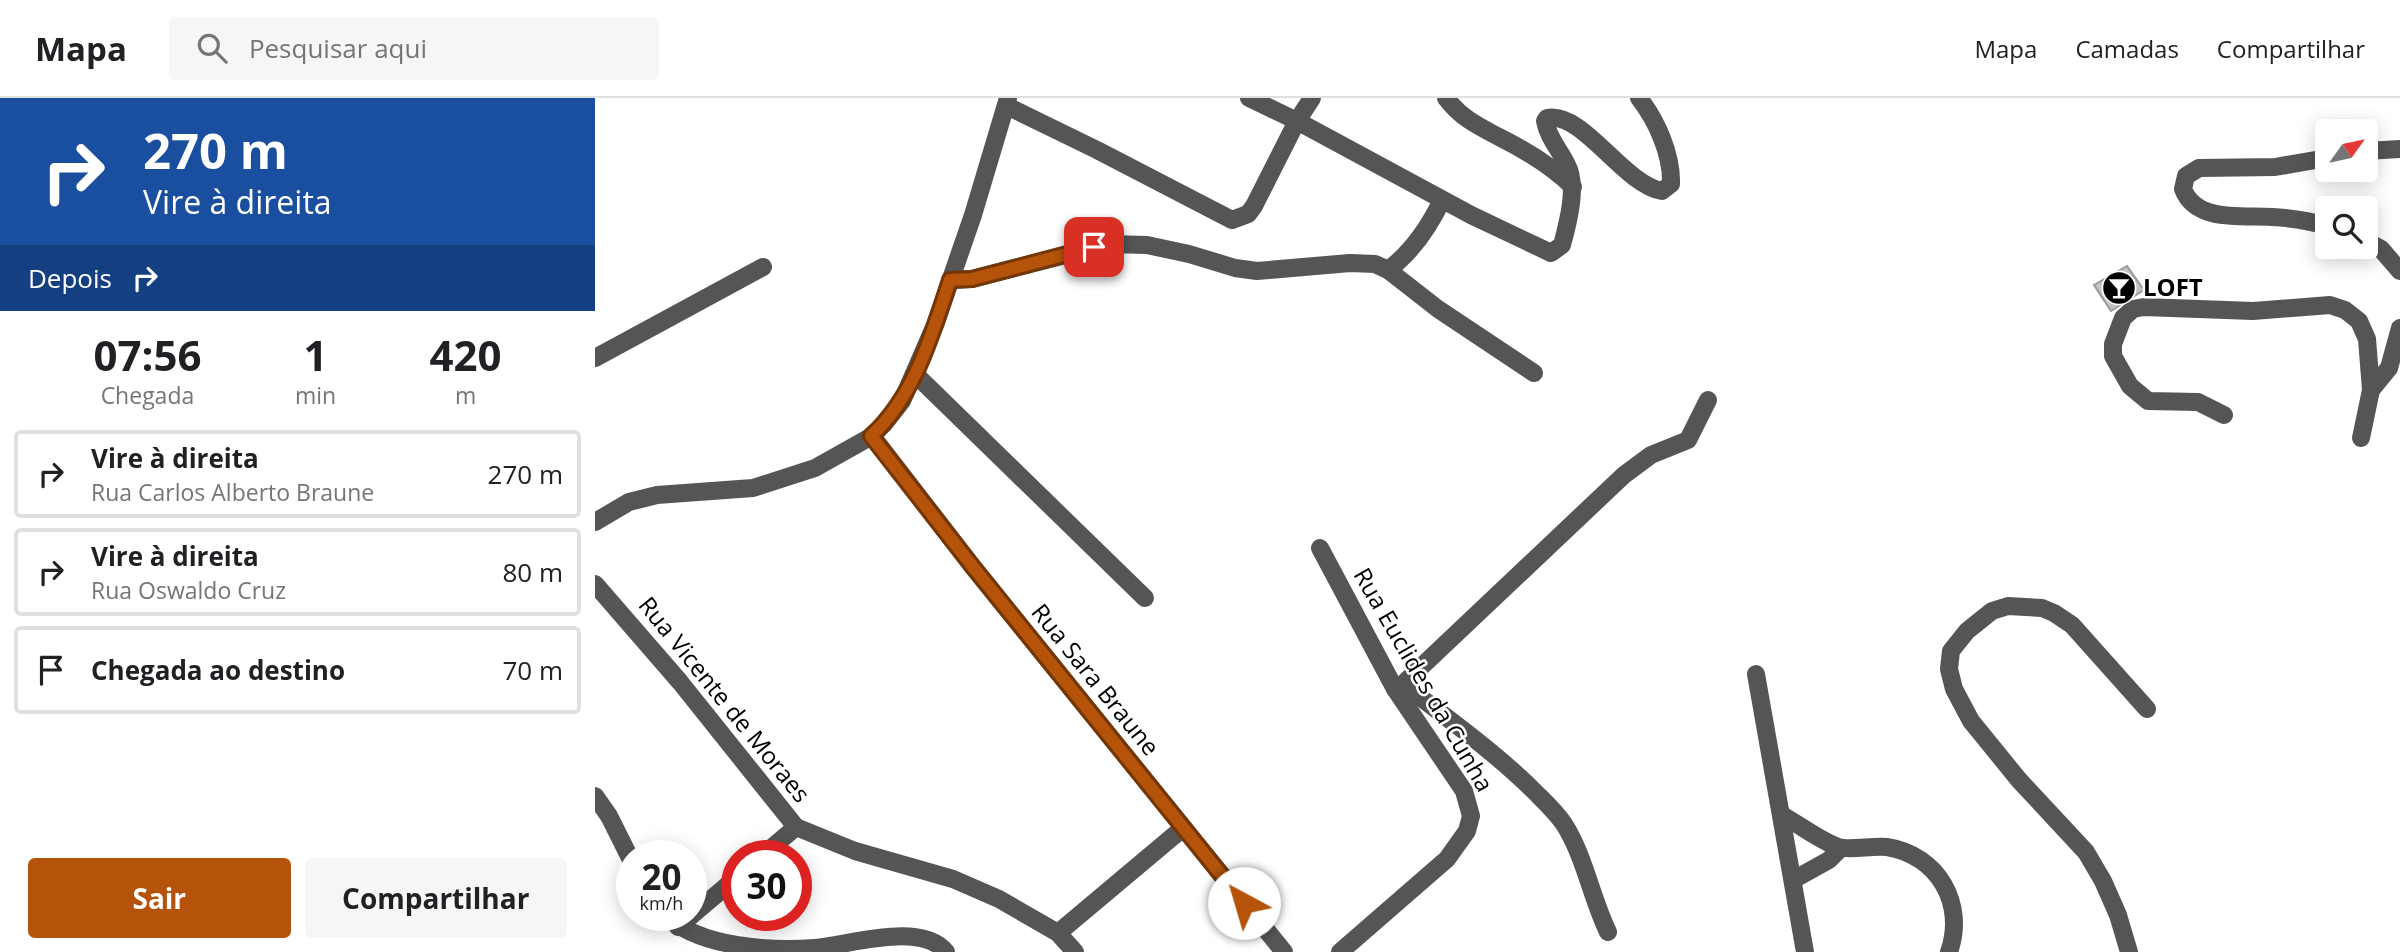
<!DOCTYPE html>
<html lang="pt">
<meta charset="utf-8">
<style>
body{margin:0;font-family:"Open Sans",sans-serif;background:#f6f6f6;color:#202124;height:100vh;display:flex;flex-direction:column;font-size:26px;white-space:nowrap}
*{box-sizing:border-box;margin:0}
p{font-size:23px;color:#757577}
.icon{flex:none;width:38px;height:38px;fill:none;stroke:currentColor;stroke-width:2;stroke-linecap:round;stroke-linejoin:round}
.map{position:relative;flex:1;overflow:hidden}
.panel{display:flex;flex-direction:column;background:#fff;width:595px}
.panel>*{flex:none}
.banner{background:#1a4fa0;color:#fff;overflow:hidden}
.needle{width:46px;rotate:57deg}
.buttons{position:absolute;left:1720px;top:21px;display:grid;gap:14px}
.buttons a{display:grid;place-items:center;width:63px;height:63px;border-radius:7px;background:#fff;box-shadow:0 4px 18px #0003;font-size:35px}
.speed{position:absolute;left:21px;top:742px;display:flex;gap:14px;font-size:35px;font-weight:700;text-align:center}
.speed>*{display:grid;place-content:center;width:91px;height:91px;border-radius:50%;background:#fff;box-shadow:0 4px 18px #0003;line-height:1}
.speed small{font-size:18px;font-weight:400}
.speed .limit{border:10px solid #d22;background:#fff;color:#111}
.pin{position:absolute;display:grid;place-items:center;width:60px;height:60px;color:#fff;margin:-30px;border-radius:14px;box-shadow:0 4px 10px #0006}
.me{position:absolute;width:77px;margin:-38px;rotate:321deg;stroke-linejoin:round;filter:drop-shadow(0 0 5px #0008)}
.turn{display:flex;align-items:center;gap:24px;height:147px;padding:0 28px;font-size:32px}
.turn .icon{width:91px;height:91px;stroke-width:2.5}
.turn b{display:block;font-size:49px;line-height:60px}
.then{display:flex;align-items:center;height:66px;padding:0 28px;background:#0003;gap:14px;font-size:26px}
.eta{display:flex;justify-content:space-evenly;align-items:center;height:119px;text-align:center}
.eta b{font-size:42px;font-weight:700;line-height:49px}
.cta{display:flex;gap:14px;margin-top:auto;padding:14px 28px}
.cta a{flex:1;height:80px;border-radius:7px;background:#b45309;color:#fff;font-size:28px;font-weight:700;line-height:80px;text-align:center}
.cta a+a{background:#f6f6f6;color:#202124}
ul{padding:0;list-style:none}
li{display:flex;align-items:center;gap:21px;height:88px;margin:0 14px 10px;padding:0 14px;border:4px solid #e0e0e0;border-radius:7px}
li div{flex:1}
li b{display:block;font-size:26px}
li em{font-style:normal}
header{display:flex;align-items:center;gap:42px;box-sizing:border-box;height:98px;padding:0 35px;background:#fff;border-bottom:2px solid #e0e0e0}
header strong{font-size:33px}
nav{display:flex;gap:38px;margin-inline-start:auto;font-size:24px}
.search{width:490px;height:63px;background:#f6f6f6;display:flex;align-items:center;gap:18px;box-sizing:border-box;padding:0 24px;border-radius:7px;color:#757577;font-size:26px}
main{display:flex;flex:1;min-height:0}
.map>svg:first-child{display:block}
.building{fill:#c4c4c4;stroke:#999;stroke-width:2}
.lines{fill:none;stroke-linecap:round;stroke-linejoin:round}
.minor{stroke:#555;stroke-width:18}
.route-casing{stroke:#753606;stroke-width:18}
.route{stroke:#b45309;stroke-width:12}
.labels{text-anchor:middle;stroke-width:5;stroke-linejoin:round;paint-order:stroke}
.poi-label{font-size:24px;font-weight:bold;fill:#000;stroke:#fff;text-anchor:start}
.street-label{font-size:24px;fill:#000;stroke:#fff}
</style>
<header>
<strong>Mapa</strong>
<div class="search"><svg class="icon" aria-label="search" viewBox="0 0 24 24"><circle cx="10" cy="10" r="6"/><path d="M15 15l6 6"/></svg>Pesquisar aqui</div>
<nav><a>Mapa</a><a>Camadas</a><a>Compartilhar</a></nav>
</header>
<main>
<section class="panel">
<div class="banner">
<div class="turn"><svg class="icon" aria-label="right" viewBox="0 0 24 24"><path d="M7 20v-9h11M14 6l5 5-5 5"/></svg><div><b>270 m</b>Vire à direita</div></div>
<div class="then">Depois<svg class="icon" aria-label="right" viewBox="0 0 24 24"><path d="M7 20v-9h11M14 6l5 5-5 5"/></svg></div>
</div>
<div class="eta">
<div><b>07:56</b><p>Chegada</p></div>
<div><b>1</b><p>min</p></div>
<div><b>420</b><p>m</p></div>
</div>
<ul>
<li><svg class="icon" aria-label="right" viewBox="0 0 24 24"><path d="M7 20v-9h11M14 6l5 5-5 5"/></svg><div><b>Vire à direita</b><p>Rua Carlos Alberto Braune</p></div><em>270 m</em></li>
<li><svg class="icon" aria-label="right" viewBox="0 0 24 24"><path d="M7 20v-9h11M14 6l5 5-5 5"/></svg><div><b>Vire à direita</b><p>Rua Oswaldo Cruz</p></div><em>80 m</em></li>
<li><svg class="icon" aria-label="arrive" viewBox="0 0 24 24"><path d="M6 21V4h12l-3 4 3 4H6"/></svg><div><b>Chegada ao destino</b></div><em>70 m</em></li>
</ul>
<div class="cta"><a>Sair</a><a>Compartilhar</a></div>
</section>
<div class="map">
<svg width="1805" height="854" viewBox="0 0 1805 854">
<rect width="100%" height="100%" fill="#fff"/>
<polygon class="building" points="1532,168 1549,192 1516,213 1499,187"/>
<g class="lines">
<g class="minor">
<path d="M654,0l48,23 174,94 80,38 11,-8c6,-22 16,-60 5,-80 -7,-15 -19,-27 -22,-44l2,-3c36,-7 76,66 115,73l9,-7c1,-29 -14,-63 -32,-86"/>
<path d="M851,0c15,20 32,28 53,39 26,13 53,29 74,50"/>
<polyline points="412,8 502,52 637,122 653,116 659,108 702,23 717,0"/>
<polyline points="1771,53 1805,51"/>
<path d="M1732,60l-52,9 -76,1 -13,8 -3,13c13,34 60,26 89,28 19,1 38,4 55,9"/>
<polyline points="1771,143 1786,151 1805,173"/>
<path d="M793,172c24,-18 41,-43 54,-70"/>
<polyline points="355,182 377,181 513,146 552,147 594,156 640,170 662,173 755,165 780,166 793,172 843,211 939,275"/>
<polyline points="0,260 168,169"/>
<polyline points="320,276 550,500"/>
<polyline points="1776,292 1794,270 1805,230"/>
<polyline points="1629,317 1603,304 1553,303 1535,288 1518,258 1518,246 1528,220 1538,211 1549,209 1658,213 1735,207 1750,212 1764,223 1772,241 1776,292 1766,340"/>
<polyline points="277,338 378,469 689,854"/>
<polyline points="0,424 34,404 62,397 158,390 220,370 277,338 289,326 307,303 340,227 378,117 413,0"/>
<polyline points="725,450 800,591 869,693 876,718 872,733 852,761 745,854"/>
<polyline points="0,486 85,584 201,729 260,753 358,781 404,801 463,835 588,730"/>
<polyline points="1161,576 1210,854"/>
<path d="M808,586c45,35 92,68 132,108 10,10 21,20 29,32 21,33 27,73 44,108"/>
<polyline points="800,591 808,586 1029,377 1056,357 1093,342 1113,302"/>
<polyline points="0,698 14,718 37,764"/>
<path d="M1187,717c18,10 37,25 56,32 12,4 35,-2 49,0 51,8 79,57 62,105"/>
<polyline points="167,758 201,729"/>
<polyline points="1198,782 1234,762 1246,750"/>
<path d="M70,817c36,33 104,36 150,33 35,-3 106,-27 131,4"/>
<polyline points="83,829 142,779"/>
<polyline points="463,835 480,854"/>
<polyline points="1534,854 1523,817 1508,783 1491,754 1424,682 1376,623 1359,591 1354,571 1356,553 1372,533 1397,513 1413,508 1447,510 1459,515 1477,527 1552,611"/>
</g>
</g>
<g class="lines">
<g class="route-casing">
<path id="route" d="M499,149l-122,32 -22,1c-18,54 -35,116 -79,156l102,131 271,336"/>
</g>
<use href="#route" class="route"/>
</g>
<defs>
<g id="bar-disc" transform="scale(1.75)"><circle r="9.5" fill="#000" stroke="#fff"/><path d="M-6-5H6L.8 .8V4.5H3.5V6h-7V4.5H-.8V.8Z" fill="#fff"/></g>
</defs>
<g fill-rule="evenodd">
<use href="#bar-disc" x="1524" y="190"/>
</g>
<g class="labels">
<g class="poi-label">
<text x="1548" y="198">LOFT</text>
</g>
<g class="street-label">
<text transform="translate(500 582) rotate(51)" y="8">Rua Sara Braune</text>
<text transform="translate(828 582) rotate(60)" y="8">Rua Euclides da Cunha</text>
<text transform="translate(129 602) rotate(51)" y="8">Rua Vicente de Moraes</text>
</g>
</g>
</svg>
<div class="buttons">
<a><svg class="needle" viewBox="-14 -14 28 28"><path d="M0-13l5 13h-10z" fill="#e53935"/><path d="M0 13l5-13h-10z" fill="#757577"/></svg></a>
<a><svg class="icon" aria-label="search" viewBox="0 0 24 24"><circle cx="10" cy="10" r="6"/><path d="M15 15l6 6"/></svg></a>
</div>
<div class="speed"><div>20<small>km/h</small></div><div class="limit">30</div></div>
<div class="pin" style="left:499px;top:149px;background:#d93025"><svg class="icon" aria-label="arrive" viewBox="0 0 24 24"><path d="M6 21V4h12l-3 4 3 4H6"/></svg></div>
<svg class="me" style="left:649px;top:805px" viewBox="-20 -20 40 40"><circle r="19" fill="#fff"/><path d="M0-13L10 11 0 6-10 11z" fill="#b45309"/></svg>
</div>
</main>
